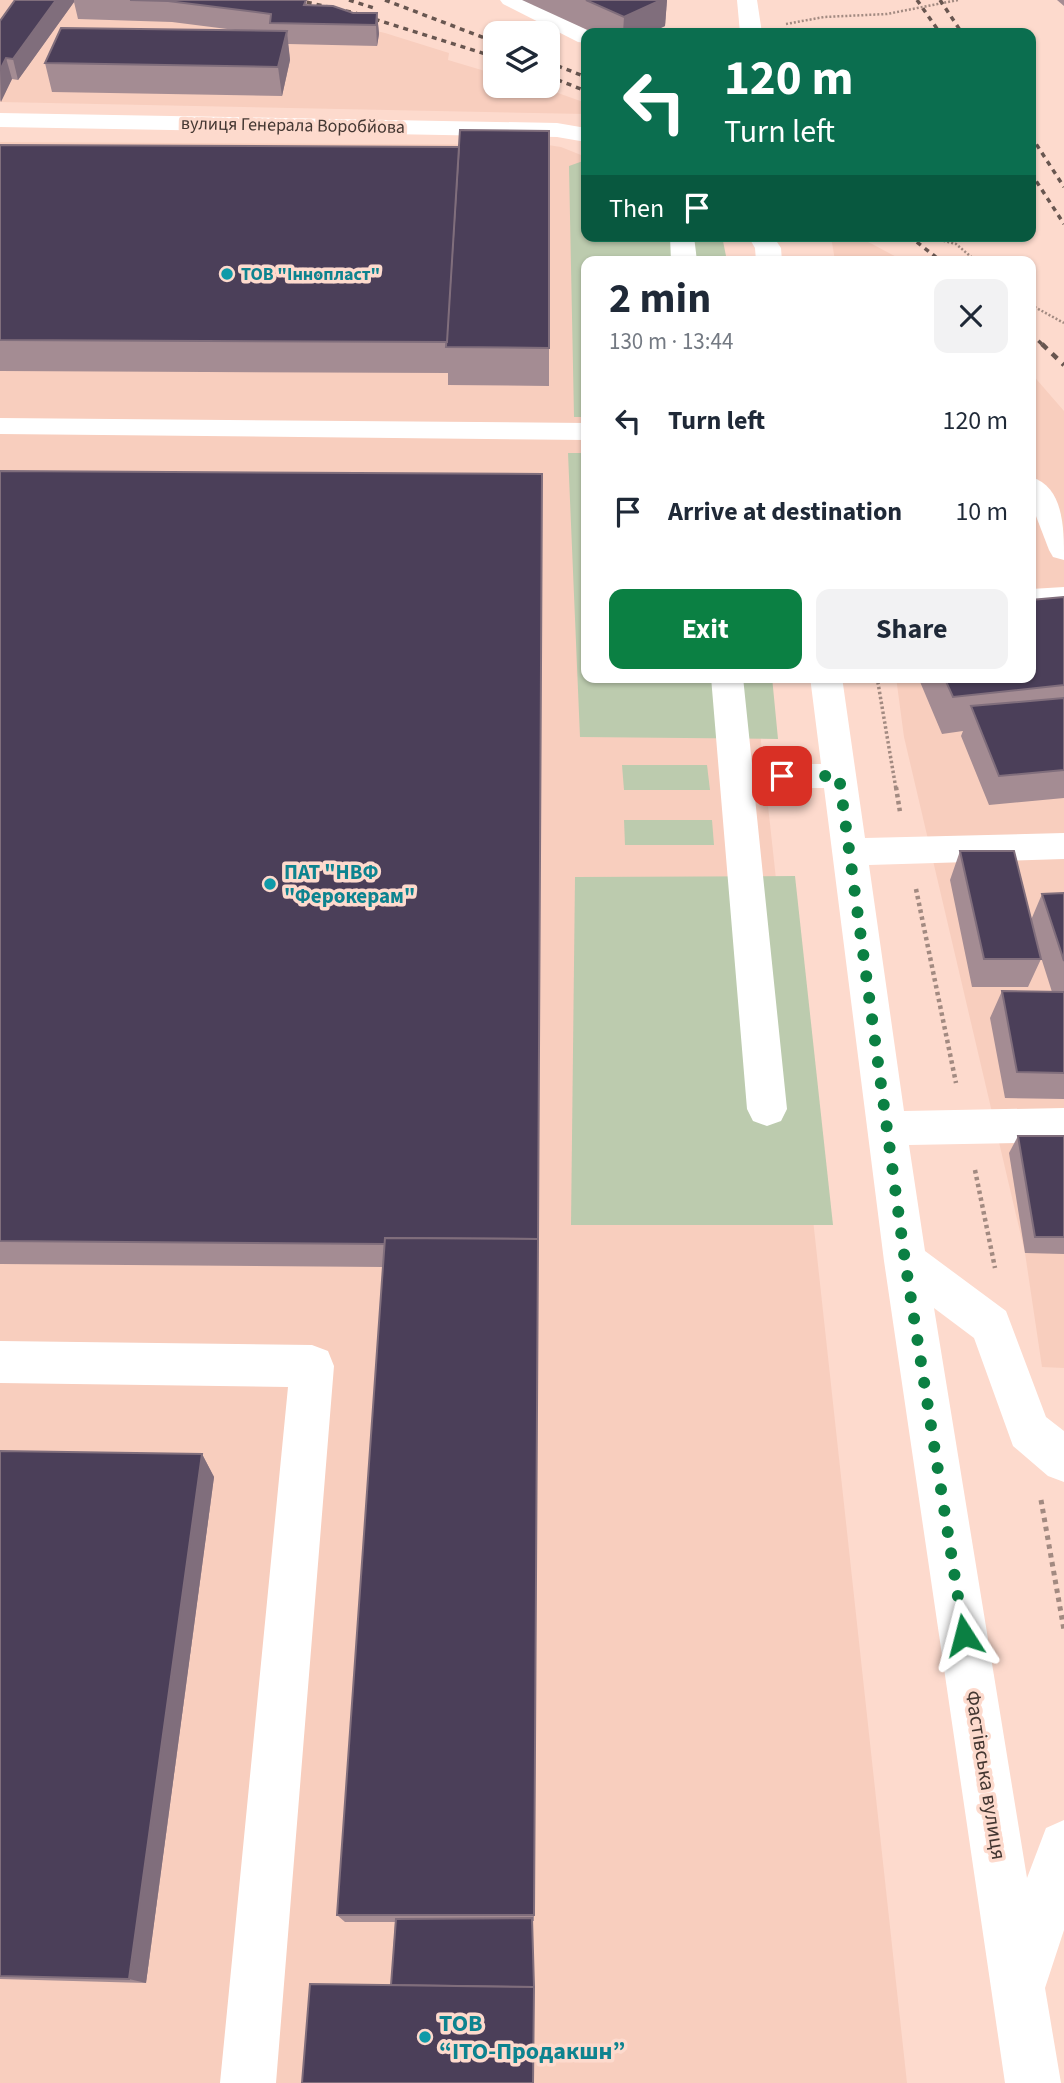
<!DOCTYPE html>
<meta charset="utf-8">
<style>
body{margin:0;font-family:"Source Sans 3",sans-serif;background:#f2f2f3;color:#1f2937;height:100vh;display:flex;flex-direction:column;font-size:26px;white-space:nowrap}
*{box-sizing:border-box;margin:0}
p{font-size:23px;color:#747a83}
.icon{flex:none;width:38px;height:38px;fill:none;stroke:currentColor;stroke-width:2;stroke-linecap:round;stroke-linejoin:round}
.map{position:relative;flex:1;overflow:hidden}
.details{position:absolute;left:581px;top:256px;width:455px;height:427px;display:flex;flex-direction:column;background:#fff;border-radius:14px;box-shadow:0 2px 5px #0004}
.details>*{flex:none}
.hud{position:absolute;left:581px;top:28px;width:455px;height:214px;border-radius:14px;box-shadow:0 2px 5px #0004;background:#0b6e4f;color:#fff;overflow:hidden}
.buttons{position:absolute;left:483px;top:21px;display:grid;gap:14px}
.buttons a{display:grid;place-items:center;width:77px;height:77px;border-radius:14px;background:#fff;box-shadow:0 2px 5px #0004;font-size:35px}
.pin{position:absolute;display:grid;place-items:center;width:60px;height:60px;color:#fff;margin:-30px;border-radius:14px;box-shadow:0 4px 10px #0006}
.me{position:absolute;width:77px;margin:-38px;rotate:351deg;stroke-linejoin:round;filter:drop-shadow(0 0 5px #0008)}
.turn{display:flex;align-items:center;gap:24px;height:147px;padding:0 28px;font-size:32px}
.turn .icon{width:91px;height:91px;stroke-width:2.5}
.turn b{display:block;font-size:49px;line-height:60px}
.then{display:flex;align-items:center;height:66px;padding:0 28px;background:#0003;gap:14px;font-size:26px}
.round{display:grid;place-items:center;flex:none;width:74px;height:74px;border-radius:14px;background:#f2f2f3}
.head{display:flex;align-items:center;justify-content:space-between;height:119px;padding:0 28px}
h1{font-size:42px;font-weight:700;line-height:52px}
.cta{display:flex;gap:14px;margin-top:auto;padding:14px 28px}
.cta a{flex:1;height:80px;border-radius:14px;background:#0b8043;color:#fff;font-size:28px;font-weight:700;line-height:80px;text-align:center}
.cta a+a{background:#f2f2f3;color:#1f2937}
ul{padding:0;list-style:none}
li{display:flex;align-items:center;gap:21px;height:91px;padding:0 28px}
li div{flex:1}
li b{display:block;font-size:26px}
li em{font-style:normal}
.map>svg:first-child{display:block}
.built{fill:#f8cebe}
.green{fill:#bccbae}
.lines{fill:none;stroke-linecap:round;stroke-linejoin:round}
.path-far3{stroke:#a28a81;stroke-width:2.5;stroke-dasharray:2 2;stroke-linecap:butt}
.path-far2{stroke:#a28a81;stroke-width:3.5;stroke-dasharray:2.5 2.5;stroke-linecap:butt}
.path-far1{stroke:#a28a81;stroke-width:4.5;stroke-dasharray:3.5 3.5;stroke-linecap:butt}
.path{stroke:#a28a81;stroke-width:5;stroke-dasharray:4.5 4.5;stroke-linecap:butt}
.minor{fill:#fff;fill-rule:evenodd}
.rail-far1{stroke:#685650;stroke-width:3.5;stroke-dasharray:5 5;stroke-linecap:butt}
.rail{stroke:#685650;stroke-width:4.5;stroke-dasharray:7 7;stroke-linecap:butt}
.wall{fill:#a48c93}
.shaded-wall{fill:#806e7c}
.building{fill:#4b3f59;stroke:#806e7c;stroke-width:2}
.route{stroke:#0b8043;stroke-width:12;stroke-dasharray:0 21.6}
.culture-dot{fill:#0f9aa8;stroke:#fddacd;stroke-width:2.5}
.labels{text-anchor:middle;stroke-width:7;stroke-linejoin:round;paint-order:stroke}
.far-street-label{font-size:18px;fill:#443732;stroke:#fddacd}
.far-culture-label{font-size:18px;font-weight:bold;fill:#0d838f;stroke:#fddacd;text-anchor:start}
.culture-label{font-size:21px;font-weight:bold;fill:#0d838f;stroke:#fddacd;text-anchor:start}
.street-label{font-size:21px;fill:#443732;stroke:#fddacd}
.near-culture-label{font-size:24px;font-weight:bold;fill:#0d838f;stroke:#fddacd;text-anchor:start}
</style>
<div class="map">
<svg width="1064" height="2083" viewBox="0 0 1064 2083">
<rect width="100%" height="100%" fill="#fddacd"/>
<g class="built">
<polygon points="0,0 222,0 287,10 385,33 449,53 448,60 495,74 495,86 541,87 586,103 586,114 0,102"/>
<polygon points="0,142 548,145 561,147 586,157 586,677 754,677 907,2083 0,2083"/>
<polygon points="831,236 857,236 904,261 835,261"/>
<polygon points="1031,373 1064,411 1064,1368 1042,1367 1025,1253 904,737 896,677 1031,677"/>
</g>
<g class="green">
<polygon points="583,161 586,161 586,236 722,236 727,261 586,261 586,417 574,417 569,166"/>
<polygon points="568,453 586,453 586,677 772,677 778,739 580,737"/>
<polygon points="622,765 707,765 710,790 624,790"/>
<polygon points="624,820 712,820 714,845 625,845"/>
<polygon points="795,876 833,1225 571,1225 575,877"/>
</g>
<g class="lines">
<g class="path-far3">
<polyline points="786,24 824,17 887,14 958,0"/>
<polyline points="924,236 956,244 976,261"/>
<polyline points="1031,305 1064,323"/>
</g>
<polyline class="path-far2" points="877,677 896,789"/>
<g class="path-far1">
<polyline points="896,787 900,812"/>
<polyline points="916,889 956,1083"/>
<polyline points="975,1170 995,1268"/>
</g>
<polyline class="path" points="1041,1500 1064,1630"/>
<g class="minor">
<polygon points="500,0 526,0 594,33 586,33 586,43 578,42 503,4"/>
<polygon points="737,0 757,0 762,33 740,33"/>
<polygon points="0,113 557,123 586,128 586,142 557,137 0,127"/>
<polygon points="670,236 694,236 697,261 671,261"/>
<polygon points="748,236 773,236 781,248 782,261 756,261 755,248"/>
<polygon points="0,418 586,423 586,440 0,434"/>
<path d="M1031,477c33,10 33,51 33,83l-11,-3 -4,-7 -18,-47z"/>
<polygon points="1064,587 1064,607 1031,609 1031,589"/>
<polygon points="711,677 743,677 752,764 821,764 810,677 842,677 865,838 1064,833 1064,859 869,865 904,1111 1064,1108 1064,1142 909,1145 925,1251 1006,1311 1046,1417 1064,1431 1064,1482 1048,1476 1013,1446 974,1338 934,1308 1027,1878 1046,1828 1064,1820 1064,1930 1045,1988 1061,2083 1005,2083 884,1261 824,788 754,788 787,1109 781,1121 767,1126 753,1121 747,1109"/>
<polygon points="0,1341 312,1345 328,1351 334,1366 276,2083 220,2083 288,1387 0,1383"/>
</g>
<g class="rail-far1">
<polyline points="297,0 355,13 495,57"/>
<polyline points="349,0 374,8"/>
<polyline points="385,0 495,42"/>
<polyline points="917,0 940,33"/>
<polyline points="940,0 962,33"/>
<polyline points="548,62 586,77"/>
<polyline points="548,76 586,91"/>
<polyline points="1031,136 1064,187"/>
<polyline points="1031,173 1064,224"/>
<polyline points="909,236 941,261"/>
<polyline points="1031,334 1044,346"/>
</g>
<polyline class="rail" points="1042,344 1064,365"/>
</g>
<g class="wall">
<polygon points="15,0 306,0 307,5 353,13 377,13 379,34 377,46 288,44 290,60 282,96 52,92 45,63 235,30 172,22 78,19 74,2 18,80 12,79 0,102 0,21"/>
<polygon points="522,0 667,0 665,26 650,33 594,33"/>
<polygon points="1057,0 1064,0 1064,6"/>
<polygon points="0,145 549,348 549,386 448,385 448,373 0,371"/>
<polygon points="0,471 542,474 534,1921 532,1921 391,1985 395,1922 345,1922 337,1915 383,1267 0,1264"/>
<polygon points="1064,597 1064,798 989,805 961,736 963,731 942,734 918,677 1031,677"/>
<polygon points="960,851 1031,920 1042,894 1064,893 1064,1099 1005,1098 990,1018 1002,991 1052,992 1039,951 1041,959 1028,987 972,987 950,880"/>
<polygon points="1018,1136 1064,1136 1064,1254 1025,1253 1009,1153"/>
<polygon points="0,1451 202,1454 214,1477 146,1983 0,1979"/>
</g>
<g class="shaded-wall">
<polygon points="56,0 74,0 74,2 18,80 13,59"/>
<polygon points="661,0 667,0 665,26 650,33 623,33 624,17"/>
<polygon points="377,13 379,34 377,46 376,25"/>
<polygon points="287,31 290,60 282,96 278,67"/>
<polygon points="6,58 12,79 1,102 0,70"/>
<polygon points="202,1454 214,1477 146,1983 129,1979"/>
</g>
<g class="building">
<polygon points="15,0 56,0 13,59 6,58 0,70 0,21"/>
<polygon points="130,0 306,0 304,5 333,6 353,13 377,13 376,25 270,23 271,14 168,1"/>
<polygon points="586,0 661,0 624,17"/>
<polygon points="61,28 287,31 278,67 45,63"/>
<polygon points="460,130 549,131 549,348 446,347"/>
<polygon points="0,145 459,147 447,342 0,340"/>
<polygon points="0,471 542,474 538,1239 385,1238 385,1244 0,1241"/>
<polygon points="1064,597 1064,685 953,697 944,677 1031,677 1031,600"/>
<polygon points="1064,698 1064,770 999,776 971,706"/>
<polygon points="960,851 1014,851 1041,959 984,959"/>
<polygon points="1064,893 1064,961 1042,894"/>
<polygon points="1002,991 1064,992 1064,1073 1017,1072"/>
<polygon points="1018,1136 1064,1136 1064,1237 1035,1237"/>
<polygon points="385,1238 538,1239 534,1915 337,1915"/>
<polygon points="0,1451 202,1454 129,1979 0,1976"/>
<polygon points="532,1918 534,1987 391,1985 396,1919"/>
<polygon points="310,1984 534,1987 533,2083 302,2083"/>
</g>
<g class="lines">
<polyline class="route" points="782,776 839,776 905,1261 964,1635"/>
</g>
<g class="culture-dot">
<circle cx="227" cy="274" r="7"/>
<circle cx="270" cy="884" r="7"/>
<circle cx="425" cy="2037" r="7"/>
</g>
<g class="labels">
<g class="far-street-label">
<text transform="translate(293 125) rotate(1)" y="6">вулиця Генерала Воробйова</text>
</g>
<g class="far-culture-label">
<text x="241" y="280">ТОВ "Іннопласт"</text>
</g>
<g class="culture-label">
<text x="284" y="879">ПАТ "НВФ<tspan x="284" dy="24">"Ферокерам"</tspan></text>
</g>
<g class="street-label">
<text transform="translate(986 1775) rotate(81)" y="7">Фастівська вулиця</text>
</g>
<g class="near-culture-label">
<text x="439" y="2031">ТОВ<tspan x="439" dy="28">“ІТО-Продакшн”</tspan></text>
</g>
</g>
</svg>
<div class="buttons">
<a><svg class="icon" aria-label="layers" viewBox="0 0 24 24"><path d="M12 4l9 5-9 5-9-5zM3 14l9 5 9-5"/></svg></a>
</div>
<div class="pin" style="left:782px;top:776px;background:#d93025"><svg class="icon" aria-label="arrive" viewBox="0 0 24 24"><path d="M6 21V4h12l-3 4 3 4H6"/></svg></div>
<svg class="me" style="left:964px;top:1635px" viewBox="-20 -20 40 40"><path d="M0-17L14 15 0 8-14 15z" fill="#0b8043" stroke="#fff" stroke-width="4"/></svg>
<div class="hud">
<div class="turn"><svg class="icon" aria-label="left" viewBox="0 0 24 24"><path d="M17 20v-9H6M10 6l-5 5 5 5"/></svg><div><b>120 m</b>Turn left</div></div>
<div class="then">Then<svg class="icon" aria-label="arrive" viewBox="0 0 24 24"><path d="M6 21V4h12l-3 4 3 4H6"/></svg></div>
</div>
<section class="details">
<div class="head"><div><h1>2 min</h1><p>130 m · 13:44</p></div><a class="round"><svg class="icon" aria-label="close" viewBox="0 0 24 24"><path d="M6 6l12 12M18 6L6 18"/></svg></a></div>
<ul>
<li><svg class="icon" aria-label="left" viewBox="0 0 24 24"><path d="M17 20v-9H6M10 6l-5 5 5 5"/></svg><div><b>Turn left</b></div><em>120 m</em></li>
<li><svg class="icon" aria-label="arrive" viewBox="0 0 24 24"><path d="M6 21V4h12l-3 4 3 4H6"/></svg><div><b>Arrive at destination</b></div><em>10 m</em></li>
</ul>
<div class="cta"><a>Exit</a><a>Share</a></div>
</section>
</div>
